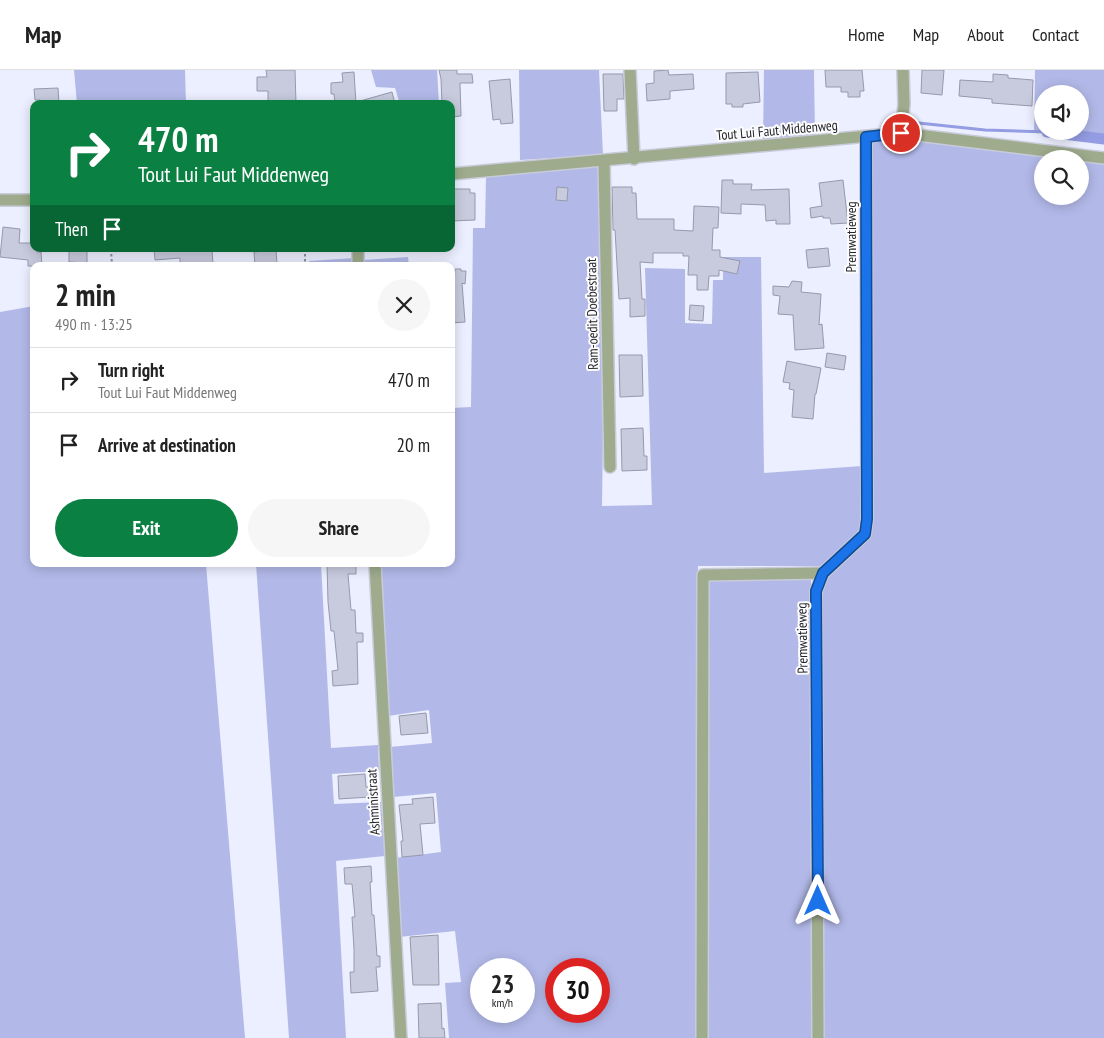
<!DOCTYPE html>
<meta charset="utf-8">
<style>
body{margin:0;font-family:"PT Sans Narrow",sans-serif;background:#f6f6f6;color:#222;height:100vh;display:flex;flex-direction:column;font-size:19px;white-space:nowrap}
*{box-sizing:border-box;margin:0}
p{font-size:16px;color:#767676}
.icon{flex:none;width:28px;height:28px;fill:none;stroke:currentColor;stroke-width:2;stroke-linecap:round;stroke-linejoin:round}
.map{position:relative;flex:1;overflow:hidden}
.drawer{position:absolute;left:30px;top:192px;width:425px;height:305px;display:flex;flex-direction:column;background:#fff;border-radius:10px;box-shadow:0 2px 12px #0003}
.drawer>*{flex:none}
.guide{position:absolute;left:30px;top:30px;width:425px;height:152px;border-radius:10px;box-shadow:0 2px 12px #0003;background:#0b8043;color:#fff;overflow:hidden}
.fabs{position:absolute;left:1034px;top:15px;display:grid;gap:10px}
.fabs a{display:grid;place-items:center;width:55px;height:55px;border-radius:50%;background:#fff;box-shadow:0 2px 12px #0003;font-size:25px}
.speed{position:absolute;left:470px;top:888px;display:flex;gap:10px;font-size:25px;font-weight:700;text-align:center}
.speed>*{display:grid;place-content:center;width:65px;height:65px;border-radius:50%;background:#fff;box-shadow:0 2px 12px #0003;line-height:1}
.speed small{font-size:12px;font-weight:400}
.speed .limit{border:8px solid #d22;background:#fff;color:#111}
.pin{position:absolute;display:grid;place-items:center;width:42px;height:42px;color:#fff;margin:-21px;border:2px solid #fff;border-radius:50%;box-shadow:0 1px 5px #0007}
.me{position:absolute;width:55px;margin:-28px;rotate:0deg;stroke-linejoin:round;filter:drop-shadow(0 0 4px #0008)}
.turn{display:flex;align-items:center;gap:18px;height:105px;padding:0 25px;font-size:22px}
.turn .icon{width:65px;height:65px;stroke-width:2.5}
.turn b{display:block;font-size:35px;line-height:42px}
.then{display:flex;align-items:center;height:48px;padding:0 25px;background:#0003;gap:10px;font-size:19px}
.round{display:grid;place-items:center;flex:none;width:52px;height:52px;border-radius:26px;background:#f6f6f6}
.summary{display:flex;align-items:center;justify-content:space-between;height:85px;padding:0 25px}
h1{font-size:30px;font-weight:600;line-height:38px}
.button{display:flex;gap:10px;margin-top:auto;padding:10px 25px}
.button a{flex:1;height:58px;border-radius:30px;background:#0b8043;color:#fff;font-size:20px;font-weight:600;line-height:58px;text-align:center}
.button a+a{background:#f6f6f6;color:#222}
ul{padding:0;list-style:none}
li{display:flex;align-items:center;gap:15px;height:65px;padding:0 25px;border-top:1px solid #e0e0e0}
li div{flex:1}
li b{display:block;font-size:19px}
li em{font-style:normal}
header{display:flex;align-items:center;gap:30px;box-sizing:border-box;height:70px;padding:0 25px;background:#fff;border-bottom:1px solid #e0e0e0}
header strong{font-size:24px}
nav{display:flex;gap:28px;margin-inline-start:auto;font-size:18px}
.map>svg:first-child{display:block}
.green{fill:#b2b9e8;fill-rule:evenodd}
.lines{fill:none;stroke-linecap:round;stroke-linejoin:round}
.stream{stroke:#949ce3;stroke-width:3}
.canal{stroke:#949ce3;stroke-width:11}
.building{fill:#c8cbde;stroke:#9699ab}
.minor-casing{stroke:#c8cbd9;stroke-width:14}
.path{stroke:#8f919d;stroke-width:2;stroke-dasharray:2.5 2.5;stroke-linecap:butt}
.minor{stroke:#9eab8c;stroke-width:11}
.route-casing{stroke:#114b97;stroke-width:12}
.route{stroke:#1a73e8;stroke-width:9}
.labels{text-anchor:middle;stroke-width:4;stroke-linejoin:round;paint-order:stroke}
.street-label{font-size:14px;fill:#24252c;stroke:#fdfdfd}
</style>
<header>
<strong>Map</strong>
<nav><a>Home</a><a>Map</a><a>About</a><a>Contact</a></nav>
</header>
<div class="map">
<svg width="1104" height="968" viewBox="0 0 1104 968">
<rect width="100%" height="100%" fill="#ecefff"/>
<g class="green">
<polygon points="74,0 185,0 186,34 77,34"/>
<polygon points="371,0 437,0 439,34 400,34 395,18 376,17"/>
<polygon points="519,0 599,0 603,85 520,90"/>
<polygon points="764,0 814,0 815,67 763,70"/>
<path d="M1035,0h69v69l-70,-7zM1042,24h38v37h-38z"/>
<polygon points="906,68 1079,89 1042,89 1042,126 1080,126 1080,89 1104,92 1104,968 824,968 821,521 826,510 870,463 870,72"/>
<path d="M599,96l5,192 -2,148 50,-1 -7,-237 40,1v54l27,1 1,-44h10v-23h38l3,216 98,-7 -1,56 -2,11 -21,21 -18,12h-122l-1,472h-248l-4,-55 16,-1 -6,-51 -56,6 -4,-79 46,-6 -5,-59 -43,4 -3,-50 42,-4 -3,-33 -41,6 -10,-152h73v-156l20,-1 2,-179h12l1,-51zM481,899h43v42h-43zM556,899h43v42h-43z"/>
<polygon points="408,187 409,196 363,196 363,190"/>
<polygon points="354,188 355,196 310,196 309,191"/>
<polygon points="34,236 34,494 206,494 245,968 0,968 0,242"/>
<polygon points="256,494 321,494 331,678 378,675 379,701 332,704 334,734 381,732 385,786 336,791 346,968 289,968"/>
<polygon points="811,509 813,968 707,968 709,510"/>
</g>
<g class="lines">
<polyline class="stream" points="909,52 985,60 1047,62"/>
<polyline class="canal" points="1047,62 1104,69"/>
</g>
<g class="building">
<polygon points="266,0 295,0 296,34 268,34 268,21 257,21 257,7 267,7"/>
<polygon points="439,0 457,0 457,4 472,4 473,13 460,13 461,46 451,47 451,34 442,34 441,9"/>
<polygon points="668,0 669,5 693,4 694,19 670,21 670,29 647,31 646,14 654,13 654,1"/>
<polygon points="825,0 862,0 864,21 860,21 860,27 848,27 848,22 841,22 841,17 826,17"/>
<polygon points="922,0 944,0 942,25 921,23"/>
<polygon points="354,2 356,34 335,34 334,24 331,24 331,13 343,12 342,3"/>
<polygon points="758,2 760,32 743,34 743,37 732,37 732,34 726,34 726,3"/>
<polygon points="603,4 623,4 624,29 617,29 617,41 604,41"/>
<polygon points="993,4 1008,5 1008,8 1033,10 1032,36 992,33 992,29 959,26 960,10 993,12"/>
<polygon points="510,9 513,53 501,54 500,49 493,50 489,11"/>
<polygon points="58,18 59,34 40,34 40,30 35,30 34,19"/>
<polygon points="392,22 395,34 360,34 360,31"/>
<polygon points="722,110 733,110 733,114 752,114 751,120 789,119 790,154 776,154 776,150 766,151 765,135 741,134 741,144 721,143"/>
<polygon points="843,110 848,153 831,154 830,148 823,148 823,146 811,148 810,138 822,136 819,113"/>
<polygon points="557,117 568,118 567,131 556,130"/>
<polygon points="612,117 632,117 632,123 636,123 637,149 674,149 674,160 693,161 694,136 719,137 718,158 713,158 712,180 720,180 720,187 740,191 737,204 719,200 719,206 709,206 708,220 697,220 697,205 688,205 689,186 683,186 683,183 653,183 653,193 640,192 642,229 645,229 645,246 630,247 630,228 619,229 615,160 613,160"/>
<polygon points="451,119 470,119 470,123 475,123 475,150 451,151"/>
<polygon points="3,157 20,159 19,173 34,173 34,179 36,179 37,182 41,182 42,196 28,196 28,190 0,187"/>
<polygon points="828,178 830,196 808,198 806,180"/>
<polygon points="69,179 87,179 87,193 69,192"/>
<polygon points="154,179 212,179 213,194 180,194 180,188 155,190"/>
<polygon points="276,180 277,193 274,194 274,196 255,196 254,182"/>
<polygon points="455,199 461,199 461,201 466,201 465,214 462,213 465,252 451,253 451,216 454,216"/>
<polygon points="792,211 802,212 801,222 821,224 819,255 822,254 824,278 795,280 793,245 778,244 780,226 773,225 773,216 789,217"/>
<polygon points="690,235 704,236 703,251 689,250"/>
<polygon points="827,283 846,286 844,300 825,297"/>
<polygon points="619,285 642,285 643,326 620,327"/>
<polygon points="787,291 821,298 816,324 815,324 813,349 792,347 794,320 789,319 790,313 783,312"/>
<polygon points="643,358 644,386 647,386 647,400 622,401 621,359"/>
<polygon points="327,494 356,494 356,504 348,504 351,540 355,540 356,563 363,563 363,572 357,572 358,614 333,616 332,601 338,600 334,561 331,561 328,532"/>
<polygon points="426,643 428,663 401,665 399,646"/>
<polygon points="365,704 366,717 370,717 370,727 339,729 338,706"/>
<polygon points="433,727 435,753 420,754 423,785 402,787 401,771 403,771 399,735 413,734 412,729"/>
<polygon points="371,796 372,812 370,812 372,845 374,845 377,886 380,886 380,897 376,897 378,921 351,923 350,902 354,902 354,879 352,847 355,847 352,814 345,814 344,798"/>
<polygon points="438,865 439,915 413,915 410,867"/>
<polygon points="441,933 442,959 444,958 445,968 419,968 418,934"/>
</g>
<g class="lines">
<g class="minor-casing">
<g id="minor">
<polyline points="630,0 634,89"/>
<polyline points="901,63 904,34 903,0"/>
<polyline points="604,91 610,397"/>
<polyline points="451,104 901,63 1104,88"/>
<polyline points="0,130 34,130"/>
<polyline points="358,179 358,196"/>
<polyline points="375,494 401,968"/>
<polyline points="702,968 703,505 823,503"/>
<polyline points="818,968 816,521 823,503 865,464 867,449 866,67"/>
</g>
</g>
<g class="path">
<polyline points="111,179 112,196"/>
<polyline points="305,179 305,196"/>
</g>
<use href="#minor" class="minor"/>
</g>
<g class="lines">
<g class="route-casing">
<polyline id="route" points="818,831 816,521 823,503 865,464 867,449 866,67 901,63"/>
</g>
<use href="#route" class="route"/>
</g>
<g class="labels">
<g class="street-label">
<text transform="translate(777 60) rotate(-5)" y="5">Tout Lui Faut Middenweg</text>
<text transform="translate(851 167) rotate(-90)" y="5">Premwatieweg</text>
<text transform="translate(592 244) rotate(-91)" y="5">Ram-oedit Doebestraat</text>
<text transform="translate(802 568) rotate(-91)" y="5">Premwatieweg</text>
<text transform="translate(373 732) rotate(-93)" y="5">Ashministraat</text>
</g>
</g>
</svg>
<div class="fabs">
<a><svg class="icon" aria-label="sound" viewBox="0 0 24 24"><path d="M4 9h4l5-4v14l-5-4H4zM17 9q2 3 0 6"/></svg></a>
<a><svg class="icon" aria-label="search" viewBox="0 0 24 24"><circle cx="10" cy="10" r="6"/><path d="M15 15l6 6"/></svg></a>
</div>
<div class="speed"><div>23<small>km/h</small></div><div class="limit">30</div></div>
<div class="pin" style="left:901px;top:63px;background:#d93025"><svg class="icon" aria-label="arrive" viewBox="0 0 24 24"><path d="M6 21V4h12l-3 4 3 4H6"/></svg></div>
<svg class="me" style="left:818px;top:831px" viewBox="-20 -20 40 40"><path d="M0-17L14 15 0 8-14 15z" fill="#1a73e8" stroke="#fff" stroke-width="4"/></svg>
<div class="guide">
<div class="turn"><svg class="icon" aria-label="right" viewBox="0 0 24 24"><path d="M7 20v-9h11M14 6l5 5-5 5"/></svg><div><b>470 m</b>Tout Lui Faut Middenweg</div></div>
<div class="then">Then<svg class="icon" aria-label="arrive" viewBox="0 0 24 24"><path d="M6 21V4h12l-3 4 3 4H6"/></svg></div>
</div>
<section class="drawer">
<div class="summary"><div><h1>2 min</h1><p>490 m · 13:25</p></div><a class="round"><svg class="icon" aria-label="close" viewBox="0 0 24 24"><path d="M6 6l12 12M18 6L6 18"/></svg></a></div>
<ul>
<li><svg class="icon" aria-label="right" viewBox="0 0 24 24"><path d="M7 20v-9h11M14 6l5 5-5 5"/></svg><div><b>Turn right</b><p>Tout Lui Faut Middenweg</p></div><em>470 m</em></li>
<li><svg class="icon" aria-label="arrive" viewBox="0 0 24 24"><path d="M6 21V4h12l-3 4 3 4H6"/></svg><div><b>Arrive at destination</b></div><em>20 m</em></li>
</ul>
<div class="button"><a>Exit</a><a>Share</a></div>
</section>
</div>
